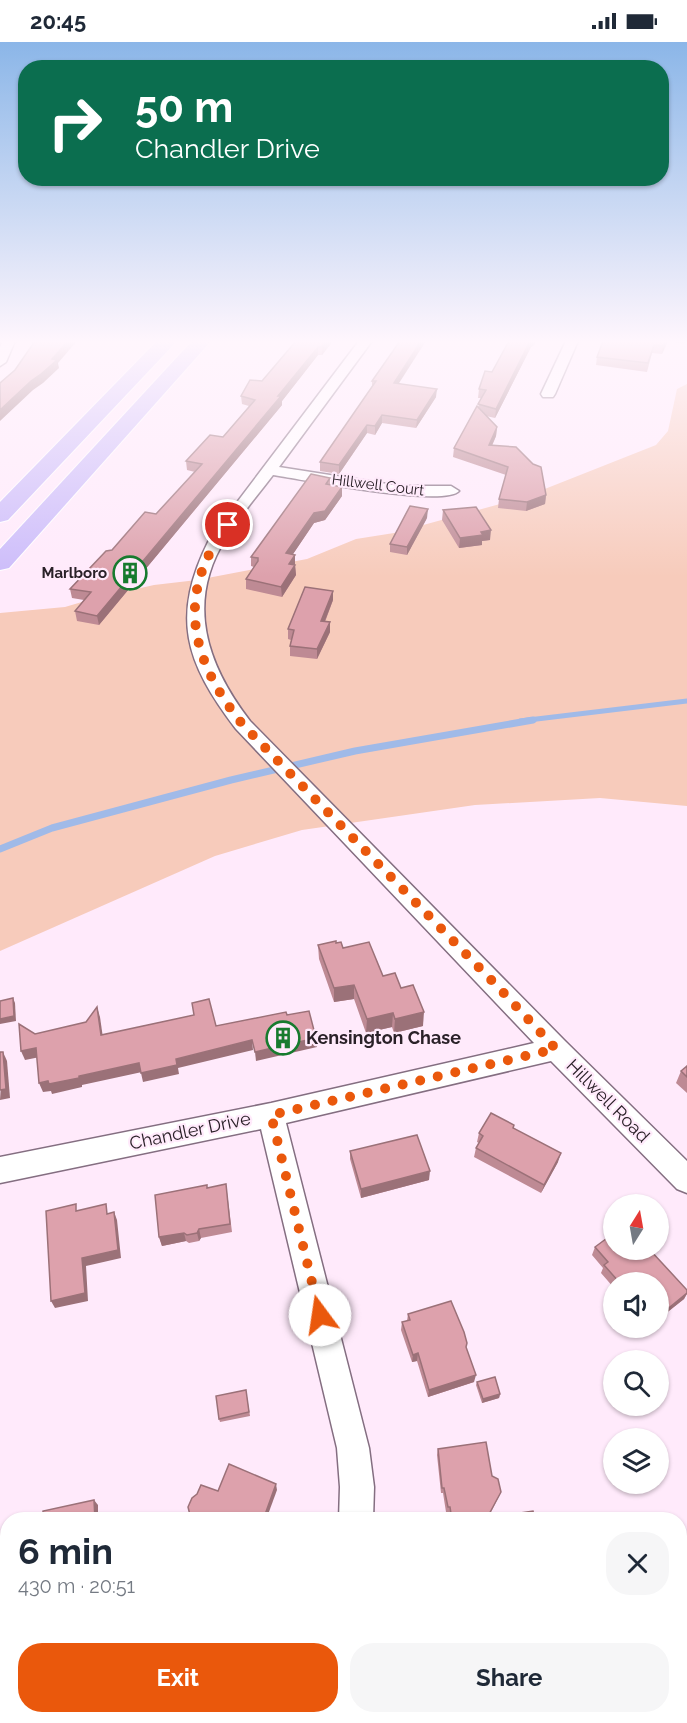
<!DOCTYPE html>
<meta charset="utf-8">
<style>
body{margin:0;font-family:Raleway,sans-serif;background:#f6f6f7;color:#1f2937;height:100vh;display:flex;flex-direction:column;font-size:22px;white-space:nowrap}
*{box-sizing:border-box;margin:0}
p{font-size:20px;color:#747a83}
.icon{flex:none;width:33px;height:33px;fill:none;stroke:currentColor;stroke-width:2;stroke-linecap:round;stroke-linejoin:round}
.map{position:relative;flex:1;overflow:hidden}
.sheet{position:absolute;left:0px;top:1470px;width:687px;height:212px;display:flex;flex-direction:column;background:#fff;border-radius:24px 24px 0 0;box-shadow:0 2px 4px #0004}
.sheet>*{flex:none}
.hud{position:absolute;left:18px;top:18px;width:651px;height:126px;border-radius:24px;box-shadow:0 2px 4px #0004;background:#0b6e4f;color:#fff;overflow:hidden}
.needle{width:39px;rotate:11deg}
.tools{position:absolute;left:603px;top:1152px;display:grid;gap:12px}
.tools a{display:grid;place-items:center;width:66px;height:66px;border-radius:50%;background:#fff;box-shadow:0 2px 4px #0004;font-size:30px}
.pin{position:absolute;display:grid;place-items:center;width:51px;height:51px;color:#fff;margin:-26px;border:3px solid #fff;border-radius:50%;box-shadow:0 2px 6px #0007}
.me{position:absolute;width:66px;margin:-33px;rotate:346deg;stroke-linejoin:round;filter:drop-shadow(0 0 4px #0008)}
.turn{display:flex;align-items:center;gap:21px;height:126px;padding:0 18px;font-size:27px}
.turn .icon{width:78px;height:78px;stroke-width:2.5}
.turn b{display:block;font-size:42px;line-height:51px}
.round{display:grid;place-items:center;flex:none;width:63px;height:63px;border-radius:24px;background:#f6f6f7}
.overview{display:flex;align-items:center;justify-content:space-between;height:102px;padding:0 18px}
h1{font-size:36px;font-weight:700;line-height:45px}
.primary-button{display:flex;gap:12px;margin-top:auto;padding:12px 18px}
.primary-button a{flex:1;height:69px;border-radius:24px;background:#ea580c;color:#fff;font-size:24px;font-weight:700;line-height:69px;text-align:center}
.primary-button a+a{background:#f6f6f7;color:#1f2937}
.status{display:flex;justify-content:space-between;align-items:center;height:42px;padding:0 30px;background:#fff;direction:ltr}
.status svg{height:16px;fill:currentColor}
.map>svg:first-child{display:block}
.green{fill:#f7cbbb}
.lines{fill:none;stroke-linecap:round;stroke-linejoin:round}
.stream-far1{stroke:#a0bae8;stroke-width:5}
.stream{stroke:#a0bae8;stroke-width:7}
.minor-casing{stroke:#846e81;stroke-width:3}
.highway-casing{stroke:#fff;stroke-width:2}
.minor{fill:#fff;fill-rule:evenodd}
.highway{fill:#ccbcfa;fill-rule:evenodd}
.wall{fill:#be8a94}
.shaded-wall{fill:#9b7178}
.building{fill:#dda1ac;stroke:#9b7178;stroke-width:1.5}
.route{stroke:#ea580c;stroke-width:10;stroke-dasharray:0 18}
.labels{text-anchor:middle;stroke-width:4.5;stroke-linejoin:round;paint-order:stroke}
.far-street-label{font-size:15px;fill:#2a2128;stroke:#ffeafb}
.far-poi-label{font-size:15px;font-weight:bold;fill:#2a2128;stroke:#ffeafb;text-anchor:end}
.poi-label{font-size:18px;font-weight:bold;fill:#2a2128;stroke:#ffeafb;text-anchor:start}
.street-label{font-size:18px;fill:#2a2128;stroke:#ffeafb}
</style>
<div class="status"><b>20:45</b><svg viewBox="0 0 49 12"><path d="M0 12V9h3v3zM5 12V6h3v6zM10 12V3h3v9zM15 12V0h3v12zM26 1h20v11H26zM47 4h2v5h-2z"/></svg></div>
<div class="map">
<svg width="687" height="1681" viewBox="0 0 687 1681">
<rect width="100%" height="100%" fill="#ffeafb"/>
<polygon class="green" points="687,342 687,764 600,756 475,763 302,788 215,814 0,909 0,571 65,565 92,557 154,543 197,538 307,517 356,497 394,491 522,456 656,403 668,389 677,347"/>
<g class="lines">
<polyline class="stream-far1" points="520,679 687,659"/>
<polyline class="stream" points="0,807 52,786 231,738 355,709 533,678"/>
<g class="minor-casing">
<g id="minor">
<polygon points="3,299 15,299 6,320 0,324 0,305"/>
<path d="M359,299h13l-93,126 121,19h51l8,5c-15,17 -159,-12 -186,-16 -16,21 -33,41 -47,63 -41,65 -19,127 24,183l315,320 122,120v32l-10,-4 -126,-128 -265,62 83,325 5,39 -1,33h-34l1,-33 -3,-39 -76,-319 -261,54v-26l271,-54 263,-60 -298,-314c-51,-67 -66,-112 -26,-191z"/>
<polygon points="566,299 578,299 555,352 553,355 543,355 541,352"/>
<polygon points="211,1674 257,1674 254,1681 208,1681"/>
</g>
</g>
<g class="highway-casing">
<g id="highway">
<polygon points="157,299 177,299 8,478 0,480 0,460"/>
<polygon points="192,299 211,299 9,526 0,528 0,507"/>
</g>
</g>
<use href="#minor" class="minor"/>
<use href="#highway" class="highway"/>
</g>
<g class="wall">
<polygon points="296,299 333,299 322,313 318,313 282,359 282,363 99,583 77,579 75,569 84,558 72,556 70,547 112,508 156,472 195,430 187,428 186,419 223,395 249,364 242,362 241,354 262,339"/>
<polygon points="506,299 536,299 534,303 531,305 495,376 486,374 497,385 496,394 492,404 546,453 545,462 526,469 498,466 499,457 506,433 453,415 454,406 478,365 481,356 478,356 479,347 492,330 508,300 506,300"/>
<polygon points="603,299 685,299 684,302 668,299 662,312 652,311 647,330 596,323 597,315"/>
<polygon points="372,339 399,341 436,355 416,386 382,381 375,393 367,391 339,432 320,429 320,420 372,345"/>
<polygon points="330,436 330,443 342,454 325,478 314,481 293,512 295,523 296,533 282,555 246,547 246,537 254,525 251,524 251,515"/>
<polygon points="443,468 490,498 482,499 482,503 459,506 442,478"/>
<polygon points="427,476 407,513 390,510 390,502"/>
<polygon points="333,558 325,580 330,580 330,590 317,617 290,614 290,604 291,598 288,597 288,587"/>
<polygon points="336,901 401,946 423,984 394,991 392,985 366,991 354,957 334,960 319,917 318,903"/>
<polygon points="687,1023 687,1051 676,1041 681,1029 686,1025"/>
<polygon points="514,1083 514,1086 558,1120 541,1151 474,1115 476,1106 479,1101 477,1100 479,1091"/>
<polygon points="350,1109 429,1138 361,1156 350,1117"/>
<polygon points="226,1142 232,1190 201,1196 199,1199 189,1201 186,1199 162,1204 159,1195 207,1146"/>
<polygon points="595,1205 687,1248 687,1252 684,1257 660,1276 658,1275 658,1240 614,1240 614,1246 601,1231 603,1226 592,1213"/>
<polygon points="614,1250 614,1261 610,1257"/>
<polygon points="408,1272 466,1305 474,1340 428,1355 417,1319 412,1320 401,1288 402,1280 407,1279"/>
<polygon points="477,1340 500,1352 499,1356 482,1361 476,1343"/>
<polygon points="246,1348 250,1374 220,1380 219,1377"/>
<polygon points="438,1407 492,1434 501,1450 488,1476 535,1478 450,1478 448,1470 446,1470 443,1451 441,1451 437,1413"/>
<polygon points="535,1674 595,1674 595,1677 591,1679 536,1681"/>
</g>
<g class="shaded-wall">
<polygon points="68,299 77,299 58,321 59,326 43,341 33,348 0,379 0,368 52,317"/>
<polygon points="326,299 333,299 322,313 322,305"/>
<polygon points="421,299 426,299 394,349 394,341"/>
<polygon points="530,299 536,299 534,303 531,305 495,376 496,367"/>
<polygon points="666,299 668,299 662,312 663,304"/>
<polygon points="318,305 318,313 282,359 282,363 99,583 97,574"/>
<polygon points="437,347 436,355 416,386 417,378"/>
<polygon points="382,373 382,381 375,393 375,384"/>
<polygon points="367,383 367,391 339,432 339,423"/>
<polygon points="497,385 496,394 488,412 489,403"/>
<polygon points="342,445 342,454 325,478 314,481 287,521 286,511 314,471"/>
<polygon points="546,453 545,462 526,469 527,460"/>
<polygon points="428,467 427,476 407,513 407,505"/>
<polygon points="491,488 490,498 482,499 482,503 459,506 460,496 481,490"/>
<polygon points="295,513 295,523 289,522"/>
<polygon points="295,523 296,533 282,555 281,545"/>
<polygon points="333,549 333,558 321,589 321,579"/>
<polygon points="330,580 330,590 317,617 317,607"/>
<polygon points="354,943 354,957 334,960 334,946"/>
<polygon points="13,956 15,961 16,979 0,982 0,977"/>
<polygon points="97,965 100,975 104,1003 101,993"/>
<polygon points="424,970 423,984 394,991 395,977"/>
<polygon points="393,971 392,985 366,991 367,977"/>
<polygon points="316,996 317,1005 256,1019 255,1010"/>
<polygon points="252,998 253,1008 178,1026 179,1032 143,1040 141,1031 176,1017"/>
<polygon points="36,1006 40,1015 25,1018 21,1009"/>
<polygon points="3,1010 7,1019 10,1056 0,1058"/>
<polygon points="139,1021 142,1030 82,1043 82,1045 52,1052 51,1049 43,1050 39,1041 79,1034"/>
<polygon points="561,1111 558,1120 541,1151 544,1143"/>
<polygon points="430,1129 429,1138 361,1156 361,1147"/>
<polygon points="114,1170 117,1178 121,1216 86,1224 88,1259 55,1266 51,1259"/>
<polygon points="199,1187 201,1196 199,1199 197,1191"/>
<polygon points="184,1191 186,1199 162,1204 159,1195"/>
<polygon points="687,1251 684,1257 660,1276 665,1269"/>
<polygon points="418,1311 417,1319 412,1320 413,1313"/>
<polygon points="476,1333 474,1340 428,1355 429,1348"/>
<polygon points="500,1352 499,1356 482,1361 483,1357"/>
<polygon points="276,1442 277,1448 266,1478 263,1478"/>
<polygon points="94,1458 98,1463 98,1478 95,1478"/>
</g>
<g class="building">
<polygon points="35,299 68,299 52,317 57,318 41,332 31,339 0,368 0,341 15,328"/>
<polygon points="296,299 326,299 322,305 318,305 278,354 281,354 97,574 75,569 91,550 70,547 106,509 112,508 145,470 156,472 202,422 186,419 210,393 223,395 255,358 241,354 250,338 262,339"/>
<polygon points="400,299 421,299 394,341 437,347 417,378 382,373 375,384 367,383 339,423 320,420 376,339 372,339"/>
<polygon points="509,299 530,299 496,367 478,362 486,348 479,347 485,329 492,330"/>
<polygon points="603,299 666,299 663,304 654,303 648,321 597,315"/>
<polygon points="477,364 497,385 489,403 516,405 533,422 541,425 546,453 527,460 499,457 508,425 454,406"/>
<polygon points="311,432 330,436 326,442 342,445 325,469 314,471 286,511 295,513 289,522 295,523 281,545 246,537 258,519 258,516 251,515"/>
<polygon points="410,464 428,467 407,505 390,502"/>
<polygon points="476,465 491,488 481,490 483,493 460,496 443,468"/>
<polygon points="305,545 333,549 321,579 330,580 317,607 290,604 294,588 288,587"/>
<polygon points="336,899 336,901 341,900 343,906 369,900 383,934 395,931 401,946 413,943 424,970 395,977 393,971 367,977 354,943 334,946 318,903"/>
<polygon points="13,956 14,974 0,977 0,959"/>
<polygon points="209,957 216,984 286,970 287,973 309,969 316,996 255,1010 252,998 176,1017 177,1023 141,1031 139,1021 79,1034 79,1036 49,1042 48,1039 39,1041 36,1006 21,1009 19,982 35,992 86,980 97,965 101,993 194,973 192,961"/>
<polygon points="0,1010 3,1010 6,1047 0,1048"/>
<polygon points="687,1024 687,1035 681,1029"/>
<polygon points="491,1071 514,1083 513,1086 561,1111 544,1143 476,1106 483,1094 479,1091"/>
<polygon points="417,1093 430,1129 361,1147 350,1109"/>
<polygon points="226,1142 230,1182 199,1187 197,1191 187,1193 184,1191 159,1195 155,1153 207,1143 207,1146"/>
<polygon points="76,1162 76,1169 106,1162 107,1172 114,1170 118,1208 82,1216 85,1251 51,1259 46,1169"/>
<polygon points="614,1191 614,1208 650,1208 687,1248 687,1251 665,1269 658,1262 658,1240 619,1240 604,1223 608,1220 595,1205"/>
<polygon points="451,1259 464,1290 467,1301 466,1305 476,1333 429,1348 418,1311 413,1313 402,1280 410,1278 408,1272"/>
<polygon points="495,1335 500,1352 483,1357 477,1340"/>
<polygon points="246,1348 249,1370 219,1377 216,1354"/>
<polygon points="486,1400 492,1434 498,1437 501,1450 487,1476 533,1469 535,1478 452,1478 450,1465 448,1465 444,1446 442,1446 438,1407"/>
<polygon points="229,1422 276,1442 263,1478 188,1478 190,1473 188,1465 192,1456 197,1452 201,1443 218,1449"/>
<polygon points="94,1458 95,1478 43,1478 43,1469"/>
<polygon points="680,1501 685,1518 680,1519"/>
<polygon points="539,1674 595,1674 595,1677 539,1679"/>
</g>
<linearGradient id="sky" x2="0" y2="1"><stop stop-color="#8bb6e8"/><stop offset="0.56" stop-color="#fff6fd"/><stop offset="1" stop-color="#fff6fd" stop-opacity="0"/></linearGradient>
<rect width="687" height="535" fill="url(#sky)"/>
<g class="lines">
<path class="route" d="M228,483c-54,69 -37,136 15,200l256,263 57,61 -285,66 49,200"/>
</g>
<defs>
<g id="building-ring" transform="scale(1.725)"><circle r="9.5" fill="#ffeafb" stroke="#177b2e" stroke-width="1.5"/><path d="M-4-6H4V6H1V3H-1V6H-4ZM-2.5-4.3h1.7v1.8h-1.7ZM.8-4.3h1.7v1.8H.8ZM-2.5-1h1.7V.8h-1.7ZM.8-1h1.7V.8H.8Z" fill="#177b2e"/></g>
</defs>
<g fill-rule="evenodd">
<use href="#building-ring" x="130" y="531"/>
<use href="#building-ring" x="283" y="996"/>
</g>
<g class="labels">
<g class="far-street-label">
<text transform="translate(378 443) rotate(7)" y="5">Hillwell Court</text>
</g>
<g class="far-poi-label">
<text x="107" y="536">Marlboro</text>
</g>
<g class="poi-label">
<text x="306" y="1002">Kensington Chase</text>
</g>
<g class="street-label">
<text transform="translate(608 1059) rotate(45)" y="6">Hillwell Road</text>
<text transform="translate(190 1089) rotate(-12)" y="6">Chandler Drive</text>
</g>
</g>
</svg>
<div class="tools">
<a><svg class="needle" viewBox="-14 -14 28 28"><path d="M0-13l5 13h-10z" fill="#e53935"/><path d="M0 13l5-13h-10z" fill="#747a83"/></svg></a>
<a><svg class="icon" aria-label="sound" viewBox="0 0 24 24"><path d="M4 9h4l5-4v14l-5-4H4zM17 9q2 3 0 6"/></svg></a>
<a><svg class="icon" aria-label="search" viewBox="0 0 24 24"><circle cx="10" cy="10" r="6"/><path d="M15 15l6 6"/></svg></a>
<a><svg class="icon" aria-label="layers" viewBox="0 0 24 24"><path d="M12 4l9 5-9 5-9-5zM3 14l9 5 9-5"/></svg></a>
</div>
<div class="pin" style="left:228px;top:483px;background:#d93025"><svg class="icon" aria-label="arrive" viewBox="0 0 24 24"><path d="M6 21V4h12l-3 4 3 4H6"/></svg></div>
<svg class="me" style="left:320px;top:1273px" viewBox="-20 -20 40 40"><circle r="19" fill="#fff"/><path d="M0-13L10 11 0 6-10 11z" fill="#ea580c"/></svg>
<div class="hud">
<div class="turn"><svg class="icon" aria-label="right" viewBox="0 0 24 24"><path d="M7 20v-9h11M14 6l5 5-5 5"/></svg><div><b>50 m</b>Chandler Drive</div></div>
</div>
<section class="sheet">
<div class="overview"><div><h1>6 min</h1><p>430 m · 20:51</p></div><a class="round"><svg class="icon" aria-label="close" viewBox="0 0 24 24"><path d="M6 6l12 12M18 6L6 18"/></svg></a></div>
<div class="primary-button"><a>Exit</a><a>Share</a></div>
</section>
</div>
